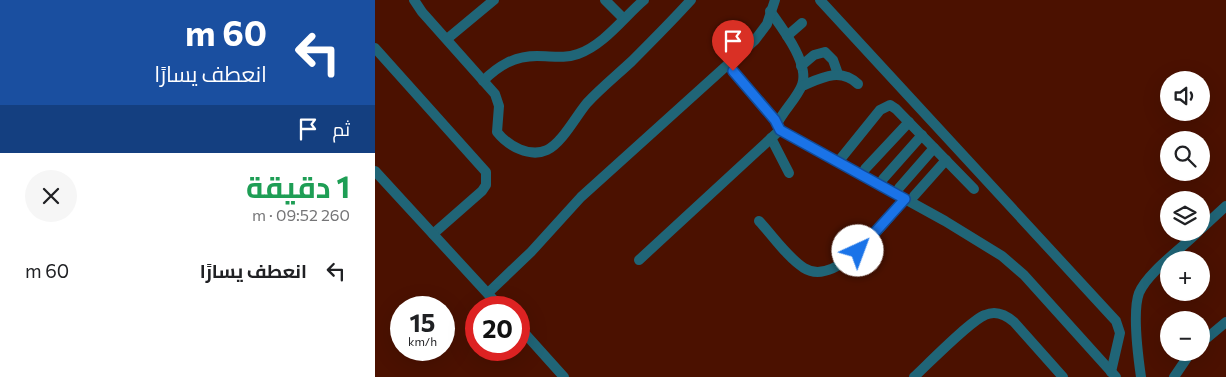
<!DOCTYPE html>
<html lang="ar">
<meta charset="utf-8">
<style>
body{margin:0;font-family:Commissioner,Cairo,sans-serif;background:#f6f6f6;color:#202124;direction:rtl;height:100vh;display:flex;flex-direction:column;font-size:19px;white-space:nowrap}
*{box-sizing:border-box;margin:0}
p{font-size:16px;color:#757577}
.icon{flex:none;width:28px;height:28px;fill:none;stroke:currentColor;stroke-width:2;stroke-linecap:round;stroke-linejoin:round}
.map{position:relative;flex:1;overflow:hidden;direction:ltr}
.panel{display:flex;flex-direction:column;background:#fff;width:375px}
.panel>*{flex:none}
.top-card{background:#1a4fa0;color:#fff;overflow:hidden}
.buttons{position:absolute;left:785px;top:71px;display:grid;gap:10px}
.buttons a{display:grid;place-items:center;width:50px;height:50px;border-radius:50%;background:#fff;box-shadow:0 5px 20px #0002;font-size:25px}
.speed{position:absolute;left:15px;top:296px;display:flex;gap:10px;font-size:25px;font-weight:700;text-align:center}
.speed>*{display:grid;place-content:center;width:65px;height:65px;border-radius:50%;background:#fff;box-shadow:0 5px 20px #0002;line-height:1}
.speed small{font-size:12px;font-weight:400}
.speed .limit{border:8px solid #d22;background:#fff;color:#111}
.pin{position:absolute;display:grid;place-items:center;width:42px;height:42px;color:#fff;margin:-51px -21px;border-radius:50% 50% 50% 0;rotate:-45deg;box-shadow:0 0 5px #0007}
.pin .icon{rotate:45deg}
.me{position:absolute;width:55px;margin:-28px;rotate:43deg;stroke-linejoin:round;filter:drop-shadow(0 0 4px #0008)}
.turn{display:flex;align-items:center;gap:18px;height:105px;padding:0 25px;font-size:22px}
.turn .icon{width:65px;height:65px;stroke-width:2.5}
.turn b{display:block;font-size:35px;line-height:42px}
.then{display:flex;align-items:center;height:48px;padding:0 25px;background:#0003;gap:10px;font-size:19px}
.round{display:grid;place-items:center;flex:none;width:52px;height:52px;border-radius:26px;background:#f6f6f6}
.head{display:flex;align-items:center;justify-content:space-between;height:85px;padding:0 25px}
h1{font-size:30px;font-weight:700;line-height:38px;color:#1e9e55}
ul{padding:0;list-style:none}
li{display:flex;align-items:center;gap:15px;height:65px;padding:0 25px}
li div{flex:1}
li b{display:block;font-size:19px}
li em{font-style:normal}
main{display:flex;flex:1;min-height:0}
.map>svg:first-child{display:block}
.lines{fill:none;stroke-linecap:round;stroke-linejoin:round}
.minor{stroke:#206577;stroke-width:10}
.route-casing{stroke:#114b97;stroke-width:12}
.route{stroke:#1a73e8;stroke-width:9}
</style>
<main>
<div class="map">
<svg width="851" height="377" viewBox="0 0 851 377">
<rect width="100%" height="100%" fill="#4b1100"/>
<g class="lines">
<g class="minor">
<path d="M39,0l8,12 73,82 4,12 -2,26c11,14 33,26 50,18 15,-7 29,-34 40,-47 14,-15 30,-28 45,-42 20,-20 40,-40 59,-61"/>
<polyline points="230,0 248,18"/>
<polyline points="445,0 741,321 745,333 736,372"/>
<path d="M395,11c12,17 40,53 32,74 -5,13 -18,25 -25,39"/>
<polyline points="412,36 427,23"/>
<polyline points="72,39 119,0"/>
<polyline points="0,48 111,172 111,185 107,191 58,234"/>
<polyline points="426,66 439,55 450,52 458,60 463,74"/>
<polyline points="358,71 400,120 405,130 570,221 627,256 649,275 741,377"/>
<path d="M108,81c15,-15 31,-25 54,-25 15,0 27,3 41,-2 26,-9 46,-37 66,-54"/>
<path d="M427,86c19,-8 38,-19 56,-2"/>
<polyline points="396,138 414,173"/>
<polyline points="463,162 505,110 515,105 521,109 599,189"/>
<polyline points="490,169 534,122"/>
<polyline points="0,171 126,308"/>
<polyline points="508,179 547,135"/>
<polyline points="524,188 559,148"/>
<polyline points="539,196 571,160"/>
<path d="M384,221c14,15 28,36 45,47 33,21 82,-48 101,-69"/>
<polyline points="826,229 851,206"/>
<polyline points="264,260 405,130"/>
<polyline points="113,293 156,252 206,197 380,40 392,24 400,0"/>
<polyline points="144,327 189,377"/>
<polyline points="826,343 851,322"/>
<path d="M539,377c15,-14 56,-56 71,-62 11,-5 21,0 29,7l49,55"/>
<path d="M766,377c-3,-21 -9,-65 -2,-84 8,-20 43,-45 59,-61"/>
<polyline points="799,377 816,352"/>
</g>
</g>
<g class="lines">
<g class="route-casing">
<polyline id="route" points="358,71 400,120 405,130 530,199 483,251"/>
</g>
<use href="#route" class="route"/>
</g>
</svg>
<div class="buttons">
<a><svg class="icon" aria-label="sound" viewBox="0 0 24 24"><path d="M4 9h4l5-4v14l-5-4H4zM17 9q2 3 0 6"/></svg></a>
<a><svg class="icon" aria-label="search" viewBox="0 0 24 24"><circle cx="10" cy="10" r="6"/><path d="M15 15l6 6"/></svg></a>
<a><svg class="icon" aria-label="layers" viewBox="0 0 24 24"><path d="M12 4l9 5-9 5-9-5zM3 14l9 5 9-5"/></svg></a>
<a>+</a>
<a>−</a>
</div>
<div class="speed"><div>15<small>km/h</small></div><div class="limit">20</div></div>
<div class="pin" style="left:358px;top:71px;background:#d93025"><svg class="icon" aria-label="arrive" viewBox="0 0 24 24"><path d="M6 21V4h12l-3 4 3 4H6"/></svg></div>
<svg class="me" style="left:483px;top:251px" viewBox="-20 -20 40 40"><circle r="19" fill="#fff"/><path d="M0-13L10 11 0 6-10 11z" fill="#1a73e8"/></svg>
</div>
<section class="panel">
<div class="top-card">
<div class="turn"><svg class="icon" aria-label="left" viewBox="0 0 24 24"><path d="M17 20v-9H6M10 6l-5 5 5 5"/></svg><div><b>60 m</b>انعطف يسارًا</div></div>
<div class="then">ثم<svg class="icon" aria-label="arrive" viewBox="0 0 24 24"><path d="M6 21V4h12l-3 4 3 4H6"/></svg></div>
</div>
<div class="head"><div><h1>1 دقيقة</h1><p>260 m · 09:52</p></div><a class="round"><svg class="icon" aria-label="close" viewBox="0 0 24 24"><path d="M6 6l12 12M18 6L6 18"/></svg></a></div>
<ul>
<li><svg class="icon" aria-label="left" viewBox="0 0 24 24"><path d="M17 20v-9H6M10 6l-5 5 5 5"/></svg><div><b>انعطف يسارًا</b></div><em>60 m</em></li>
</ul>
</section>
</main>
